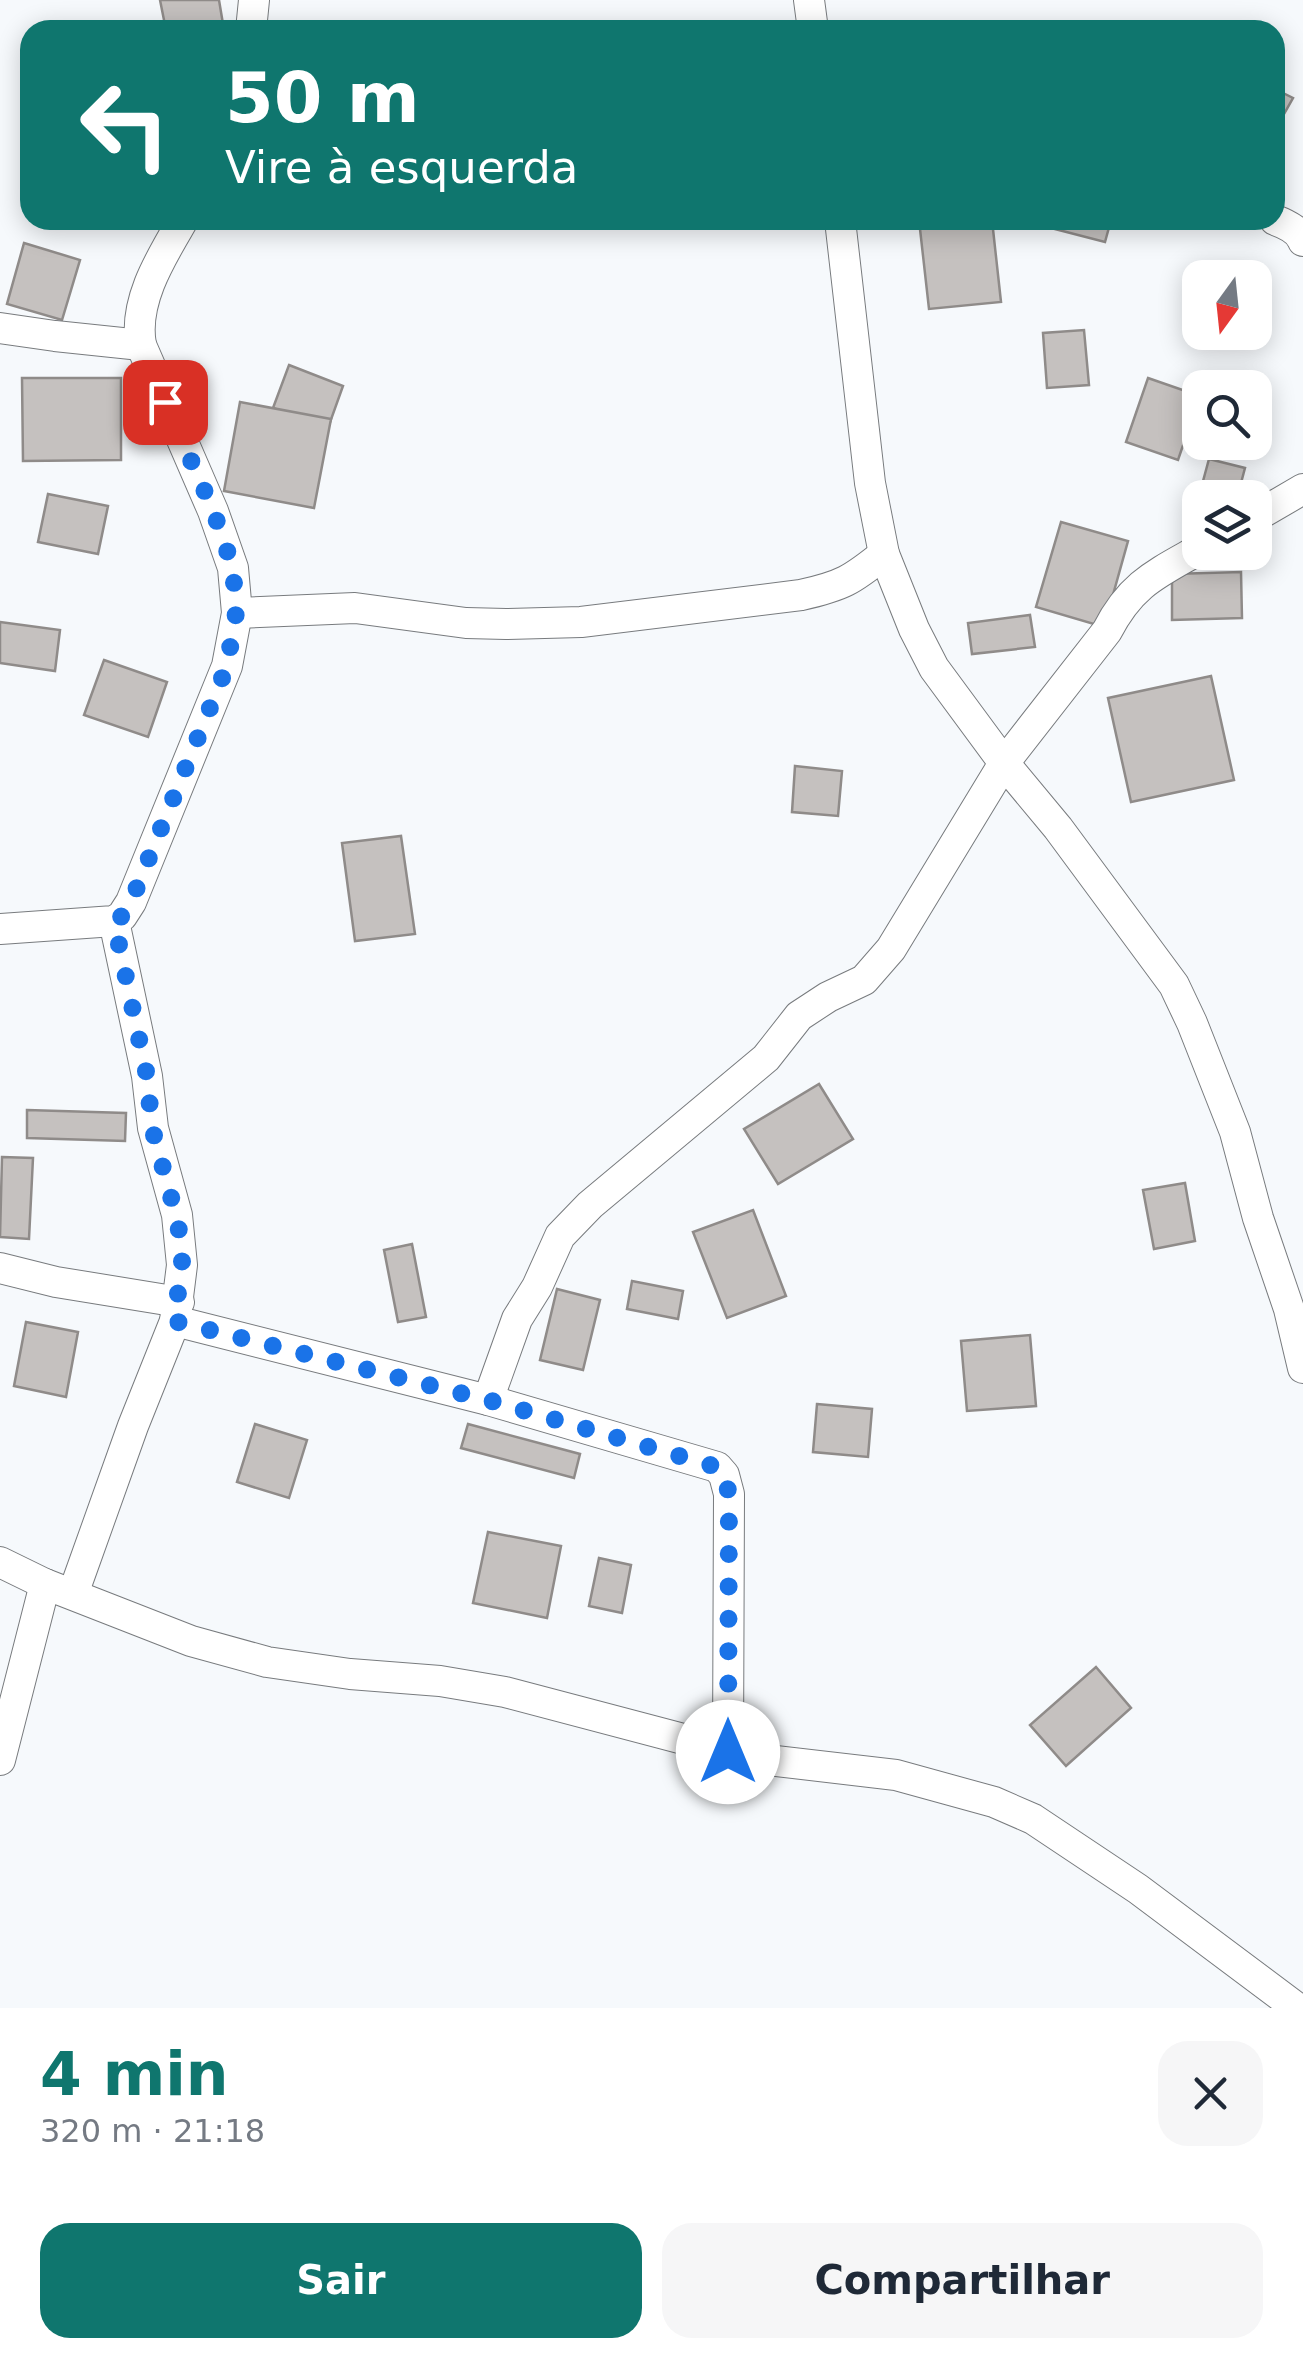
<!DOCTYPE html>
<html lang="pt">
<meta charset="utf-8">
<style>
body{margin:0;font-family:"DejaVu Sans",sans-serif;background:#f6f6f7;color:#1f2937;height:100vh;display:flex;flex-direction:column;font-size:38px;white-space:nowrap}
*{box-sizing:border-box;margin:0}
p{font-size:32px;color:#747a83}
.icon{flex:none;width:55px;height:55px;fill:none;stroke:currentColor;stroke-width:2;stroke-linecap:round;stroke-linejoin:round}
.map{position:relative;height:2008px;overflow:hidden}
.panel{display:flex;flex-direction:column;background:#fff;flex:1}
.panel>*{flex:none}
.hud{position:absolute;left:20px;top:20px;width:1265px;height:210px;border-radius:30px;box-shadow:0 5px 25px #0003;background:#0f766e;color:#fff;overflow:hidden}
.needle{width:65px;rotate:195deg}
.tools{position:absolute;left:1182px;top:260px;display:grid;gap:20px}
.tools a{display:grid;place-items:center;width:90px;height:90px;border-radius:20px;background:#fff;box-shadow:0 5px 25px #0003;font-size:50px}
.pin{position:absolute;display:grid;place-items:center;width:85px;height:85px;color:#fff;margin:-42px;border-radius:20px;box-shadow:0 5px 15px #0006}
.me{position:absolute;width:110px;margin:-55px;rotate:0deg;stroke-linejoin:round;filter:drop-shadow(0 0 8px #0008)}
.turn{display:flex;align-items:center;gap:35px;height:210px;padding:0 40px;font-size:45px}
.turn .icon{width:130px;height:130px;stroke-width:2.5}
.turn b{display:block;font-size:70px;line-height:85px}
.round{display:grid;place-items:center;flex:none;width:105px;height:105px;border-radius:30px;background:#f6f6f7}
.head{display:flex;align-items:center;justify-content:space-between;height:170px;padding:0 40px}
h1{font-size:60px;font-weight:700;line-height:75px;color:#0f766e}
.action{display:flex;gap:20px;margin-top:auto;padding:20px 40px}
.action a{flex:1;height:115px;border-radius:30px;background:#0f766e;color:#fff;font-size:40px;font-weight:700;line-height:115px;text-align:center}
.action a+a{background:#f6f6f7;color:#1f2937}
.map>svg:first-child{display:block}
.building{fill:#c5c1bf;stroke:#8f8b89;stroke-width:2.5}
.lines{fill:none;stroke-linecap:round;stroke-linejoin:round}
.minor-casing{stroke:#787b7e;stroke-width:32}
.minor{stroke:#fff;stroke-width:30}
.route{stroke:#1a73e8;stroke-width:18;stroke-dasharray:0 32.4}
</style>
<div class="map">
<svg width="1303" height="2008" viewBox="0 0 1303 2008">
<rect width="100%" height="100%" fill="#f6f9fc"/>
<g class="building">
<polygon points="160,0 219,0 224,30 166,30"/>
<polygon points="935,22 935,30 856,30 856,23"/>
<polygon points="1275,89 1293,98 1275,130"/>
<polygon points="919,220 992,220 1001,302 929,309"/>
<polygon points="1020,220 1111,220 1105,242"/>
<polygon points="24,243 80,260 62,320 7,304"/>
<polygon points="1084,330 1089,385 1047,388 1043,333"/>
<polygon points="289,365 343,386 328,428 273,408"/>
<polygon points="22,378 121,378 121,460 23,461"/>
<polygon points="1148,378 1200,396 1178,460 1126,442"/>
<polygon points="240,402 331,419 314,508 224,491"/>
<polygon points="1209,459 1245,468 1237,498 1200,498 1200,508 1196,507"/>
<polygon points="48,494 108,506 98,554 38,542"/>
<polygon points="1061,522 1128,541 1104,627 1036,607"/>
<polygon points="1241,572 1242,618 1172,620 1172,574"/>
<polygon points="1030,615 1035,647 972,654 968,623"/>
<polygon points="0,622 60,630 55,671 0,663"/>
<polygon points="104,660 167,682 148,737 84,715"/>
<polygon points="1211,676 1234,780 1131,802 1108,698"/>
<polygon points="795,766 842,771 838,816 792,812"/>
<polygon points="401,836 415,934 355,941 342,843"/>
<polygon points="819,1084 853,1139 778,1184 744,1129"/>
<polygon points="27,1110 126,1113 125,1141 27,1138"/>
<polygon points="2,1157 33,1158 29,1239 0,1237"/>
<polygon points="1185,1183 1195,1241 1154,1249 1143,1190"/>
<polygon points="753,1210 786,1296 727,1318 693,1232"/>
<polygon points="412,1244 426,1317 398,1322 384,1250"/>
<polygon points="632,1281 683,1291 678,1319 627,1309"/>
<polygon points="557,1289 600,1300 583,1370 540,1360"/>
<polygon points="26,1322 78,1332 66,1397 14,1386"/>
<polygon points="1030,1335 1036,1406 967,1411 961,1341"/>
<polygon points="817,1404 872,1409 868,1457 813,1452"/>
<polygon points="255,1424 307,1440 289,1498 237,1482"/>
<polygon points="468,1424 580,1454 574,1478 461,1448"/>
<polygon points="488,1532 561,1546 547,1618 473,1603"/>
<polygon points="599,1558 631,1565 622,1613 589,1606"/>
<polygon points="1096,1667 1131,1708 1066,1766 1030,1725"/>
</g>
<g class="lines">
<g class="minor-casing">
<g id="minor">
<polyline points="809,0 813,30"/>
<polyline points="251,30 254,0"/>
<polyline points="840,220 870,483 884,554 914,629 934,668 1004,763 1058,828 1174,985 1192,1023 1235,1132 1258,1218 1289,1309 1303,1368"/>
<path d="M1275,220c11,4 24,10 28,21"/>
<polyline points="0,328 55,336 141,345"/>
<polyline points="1255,517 1303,489"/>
<path d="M237,613l118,-5 111,15 40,1 75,-2 220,-27c41,-9 51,-15 83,-41"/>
<path d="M0,929l114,-8 8,-5 9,-14 96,-236 10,-53 -4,-45 -20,-57 -72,-166c-8,-44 21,-89 42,-125"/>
<polyline points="0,1268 56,1282 179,1302"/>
<polyline points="175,1321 488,1400 717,1467 724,1475 729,1494 728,1752"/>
<path d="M488,1400l29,-81 20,-32 23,-51 30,-31 176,-147 33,-42 29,-19 36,-17 27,-31 113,-186 103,-132c24,-47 49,-57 93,-82"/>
<polyline points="0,1562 45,1584 191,1641 267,1662 350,1674 440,1681 505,1692 759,1759 896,1775 994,1802 1033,1819 1138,1889 1297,2008"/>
<polyline points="73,1594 133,1426 175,1321 182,1265 177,1215 153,1128 147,1076 114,921"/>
<polyline points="0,1760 45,1584"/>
</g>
</g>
<use href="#minor" class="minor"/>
</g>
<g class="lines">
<polyline class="route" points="165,402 213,510 233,568 236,613 227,666 131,902 122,916 114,921 147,1076 152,1128 176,1215 182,1246 182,1265 174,1321 488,1400 717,1467 724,1475 729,1494 728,1752"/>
</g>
</svg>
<div class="tools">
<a><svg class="needle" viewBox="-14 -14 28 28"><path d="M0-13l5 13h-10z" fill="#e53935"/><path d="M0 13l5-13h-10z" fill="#747a83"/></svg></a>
<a><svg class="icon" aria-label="search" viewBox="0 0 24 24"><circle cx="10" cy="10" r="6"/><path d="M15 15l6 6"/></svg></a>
<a><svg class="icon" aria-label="layers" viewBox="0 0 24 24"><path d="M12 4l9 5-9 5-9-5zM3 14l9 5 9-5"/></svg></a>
</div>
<div class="pin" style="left:165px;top:402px;background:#d93025"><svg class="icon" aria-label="arrive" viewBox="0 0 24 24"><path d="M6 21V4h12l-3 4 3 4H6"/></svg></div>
<svg class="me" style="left:728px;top:1752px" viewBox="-20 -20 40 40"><circle r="19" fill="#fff"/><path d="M0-13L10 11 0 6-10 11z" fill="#1a73e8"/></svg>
<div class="hud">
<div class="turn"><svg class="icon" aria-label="left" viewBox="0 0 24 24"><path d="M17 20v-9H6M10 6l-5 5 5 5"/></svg><div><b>50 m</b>Vire à esquerda</div></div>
</div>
</div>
<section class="panel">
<div class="head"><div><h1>4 min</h1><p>320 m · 21:18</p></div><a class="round"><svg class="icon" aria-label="close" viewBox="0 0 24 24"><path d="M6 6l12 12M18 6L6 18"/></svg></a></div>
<div class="action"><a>Sair</a><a>Compartilhar</a></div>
</section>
